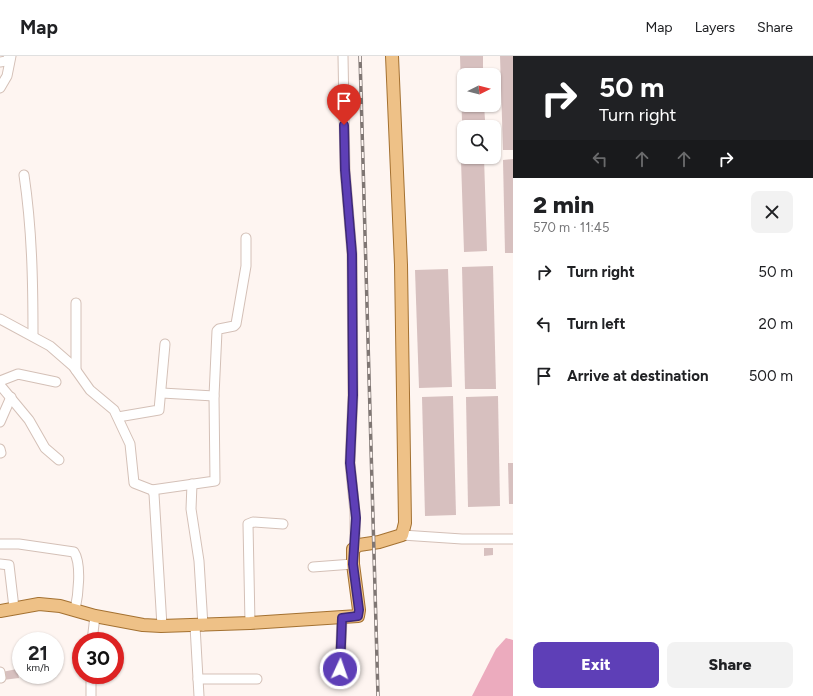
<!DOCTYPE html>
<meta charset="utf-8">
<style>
body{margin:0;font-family:Figtree,sans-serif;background:#f2f2f2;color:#202124;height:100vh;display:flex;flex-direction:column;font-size:15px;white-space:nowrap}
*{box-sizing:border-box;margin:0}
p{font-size:13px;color:#757577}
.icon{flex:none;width:22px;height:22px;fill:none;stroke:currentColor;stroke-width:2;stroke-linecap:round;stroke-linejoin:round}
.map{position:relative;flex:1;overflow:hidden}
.panel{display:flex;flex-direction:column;background:#fff;width:300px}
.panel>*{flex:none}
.banner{background:#202124;color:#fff;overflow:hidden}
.needle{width:26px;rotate:84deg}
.controls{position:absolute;left:457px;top:12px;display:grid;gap:8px}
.controls a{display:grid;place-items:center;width:44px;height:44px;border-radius:8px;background:#fff;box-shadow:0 1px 3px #0004;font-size:20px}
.speed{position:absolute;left:12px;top:576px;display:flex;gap:8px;font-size:20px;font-weight:700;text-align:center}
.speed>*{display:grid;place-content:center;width:52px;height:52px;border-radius:50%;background:#fff;box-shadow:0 1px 3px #0004;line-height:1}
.speed small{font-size:10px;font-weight:400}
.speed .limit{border:6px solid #d22;background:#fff;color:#111}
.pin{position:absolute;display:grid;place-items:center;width:34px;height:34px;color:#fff;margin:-41px -17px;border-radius:50% 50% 50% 0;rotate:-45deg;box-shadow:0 0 4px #0007}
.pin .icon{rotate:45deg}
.me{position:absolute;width:44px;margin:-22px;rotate:3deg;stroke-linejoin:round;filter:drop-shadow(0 0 3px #0008)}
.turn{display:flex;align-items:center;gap:14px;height:84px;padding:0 20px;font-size:18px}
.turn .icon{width:52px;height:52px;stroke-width:2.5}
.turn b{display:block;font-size:28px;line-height:34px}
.lanes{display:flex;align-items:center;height:38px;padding:0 20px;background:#0003;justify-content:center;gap:20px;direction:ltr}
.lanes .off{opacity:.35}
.round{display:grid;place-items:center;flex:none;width:42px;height:42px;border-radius:8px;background:#f2f2f2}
.summary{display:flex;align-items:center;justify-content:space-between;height:68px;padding:0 20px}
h1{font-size:24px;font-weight:800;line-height:30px}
.primary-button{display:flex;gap:8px;margin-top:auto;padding:8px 20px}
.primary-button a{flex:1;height:46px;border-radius:8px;background:#5e3fb7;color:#fff;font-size:16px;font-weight:800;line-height:46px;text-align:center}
.primary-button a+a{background:#f2f2f2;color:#202124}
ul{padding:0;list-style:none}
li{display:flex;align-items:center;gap:12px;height:52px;padding:0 20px}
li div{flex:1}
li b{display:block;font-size:15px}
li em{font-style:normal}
header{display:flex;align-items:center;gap:24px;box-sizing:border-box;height:56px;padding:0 20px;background:#fff;border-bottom:1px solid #e0e0e0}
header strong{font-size:19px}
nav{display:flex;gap:22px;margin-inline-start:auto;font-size:14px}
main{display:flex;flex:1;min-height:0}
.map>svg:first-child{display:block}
.water{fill:#ecabbe}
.building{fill:#d7c0bf}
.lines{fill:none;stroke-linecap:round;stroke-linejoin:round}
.minor-casing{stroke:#d4c0b7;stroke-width:11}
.major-casing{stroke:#a47131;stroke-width:14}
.minor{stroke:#fff;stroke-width:9}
.major{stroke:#eec187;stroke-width:12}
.rail-casing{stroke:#7f7673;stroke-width:3.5}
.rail{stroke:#fef5f1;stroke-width:2;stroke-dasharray:6;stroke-linecap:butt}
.route-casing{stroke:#3d2977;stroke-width:10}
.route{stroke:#5e3fb7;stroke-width:7}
</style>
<header>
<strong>Map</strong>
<nav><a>Map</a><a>Layers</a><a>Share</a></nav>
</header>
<main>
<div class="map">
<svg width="513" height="640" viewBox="0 0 513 640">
<rect width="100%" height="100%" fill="#fef5f1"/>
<polygon class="water" points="506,582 513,584 513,640 472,640 496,593"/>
<g class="building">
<polygon points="460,0 483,0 483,19 464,19 464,49 484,49 485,64 462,65"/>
<polygon points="500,0 513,0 513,94 503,94"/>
<polygon points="460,74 464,74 464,101 484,101 487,195 464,196"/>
<polygon points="513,103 513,197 505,197 503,104"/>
<polygon points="493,210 496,333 465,333 462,211"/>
<polygon points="448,213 452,331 419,332 415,214"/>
<polygon points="453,340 456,459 425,460 422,341"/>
<polygon points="498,340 500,450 468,451 466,341"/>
<polygon points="508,407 513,407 513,448 509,448"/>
<polygon points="484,492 493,492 493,499 484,500"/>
<polygon points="17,613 19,622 3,624 2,616"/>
</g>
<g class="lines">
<g class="minor-casing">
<g id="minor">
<polyline points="343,0 345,114 352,198 353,339 350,407 355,456 355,491"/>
<polyline points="0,6 6,5 10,0"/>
<polyline points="0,32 7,20 11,0"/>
<path d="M24,119c8,54 9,106 9,161"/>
<polyline points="76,247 76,314"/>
<polyline points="0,263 50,290 73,310 90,334 114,354 130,388 134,427 152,434 154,438 162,570"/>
<polyline points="0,325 18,318 56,326"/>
<polyline points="0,329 29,364 45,392 59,404"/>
<polyline points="162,337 214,340"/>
<polyline points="118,361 159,354 165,288"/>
<polyline points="0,366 11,341"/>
<polyline points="0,393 1,397"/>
<polyline points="192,428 191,453 199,505 203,570"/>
<polyline points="152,434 215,425 214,340 217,275 219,273 234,270 236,268 246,210 246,182"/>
<polyline points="402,479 462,483 513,483"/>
<path d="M0,488h19l55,8c8,12 4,44 1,58"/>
<polyline points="0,508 9,509 14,552"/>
<polyline points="313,511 353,508"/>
<polyline points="250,567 248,468 253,466 283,468"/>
<polyline points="195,570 199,640"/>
<polyline points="92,585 95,560"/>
<polyline points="340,613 342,562"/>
<polyline points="0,616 1,622"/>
<polyline points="91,619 91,640"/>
<polyline points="198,623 257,623"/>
</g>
</g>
<g class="major-casing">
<polyline id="major" points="0,555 39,548 60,550 95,560 143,569 161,570 250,567 358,560 359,554 353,508 353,493 359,489 379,486 402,479 405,467 401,209 392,0"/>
</g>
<use href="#minor" class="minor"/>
<use href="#major" class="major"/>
<g class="rail-casing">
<polyline id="rail" points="360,0 378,640"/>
</g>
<use href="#rail" class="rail"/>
</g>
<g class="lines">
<g class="route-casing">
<polyline id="route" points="340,613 342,562 358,560 359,554 353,508 356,462 350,407 353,339 352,198 345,114 344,69"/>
</g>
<use href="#route" class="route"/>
</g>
</svg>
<div class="controls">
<a><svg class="needle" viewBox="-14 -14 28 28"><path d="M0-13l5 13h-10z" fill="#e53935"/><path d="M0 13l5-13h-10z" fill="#757577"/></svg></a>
<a><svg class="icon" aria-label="search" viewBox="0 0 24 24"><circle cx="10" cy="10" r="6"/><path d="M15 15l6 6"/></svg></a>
</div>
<div class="speed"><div>21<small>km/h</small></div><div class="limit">30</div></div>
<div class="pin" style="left:344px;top:69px;background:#d93025"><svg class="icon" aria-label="arrive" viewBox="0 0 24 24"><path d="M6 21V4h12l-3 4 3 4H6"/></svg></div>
<svg class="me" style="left:340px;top:613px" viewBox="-20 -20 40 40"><circle r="17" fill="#5e3fb7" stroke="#fff" stroke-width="3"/><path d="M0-11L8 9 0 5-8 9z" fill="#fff"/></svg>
</div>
<section class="panel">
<div class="banner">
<div class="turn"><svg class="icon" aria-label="right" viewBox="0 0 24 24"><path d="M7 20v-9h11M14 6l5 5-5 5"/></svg><div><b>50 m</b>Turn right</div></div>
<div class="lanes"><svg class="icon off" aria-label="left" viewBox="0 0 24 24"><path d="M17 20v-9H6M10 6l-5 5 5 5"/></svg><svg class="icon off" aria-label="ahead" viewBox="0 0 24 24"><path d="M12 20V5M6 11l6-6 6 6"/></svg><svg class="icon off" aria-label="ahead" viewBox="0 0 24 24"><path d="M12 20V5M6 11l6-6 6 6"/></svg><svg class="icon" aria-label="right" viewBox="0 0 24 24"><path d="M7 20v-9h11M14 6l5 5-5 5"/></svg></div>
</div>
<div class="summary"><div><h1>2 min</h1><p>570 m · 11:45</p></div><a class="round"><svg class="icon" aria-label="close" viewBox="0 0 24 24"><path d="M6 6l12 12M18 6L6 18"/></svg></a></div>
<ul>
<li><svg class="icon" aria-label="right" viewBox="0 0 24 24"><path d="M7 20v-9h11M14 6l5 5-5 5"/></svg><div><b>Turn right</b></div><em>50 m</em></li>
<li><svg class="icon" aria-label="left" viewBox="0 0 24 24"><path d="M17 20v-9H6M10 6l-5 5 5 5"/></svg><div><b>Turn left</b></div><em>20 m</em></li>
<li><svg class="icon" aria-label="arrive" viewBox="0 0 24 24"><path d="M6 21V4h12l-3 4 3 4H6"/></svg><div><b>Arrive at destination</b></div><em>500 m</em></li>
</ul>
<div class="primary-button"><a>Exit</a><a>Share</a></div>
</section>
</main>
